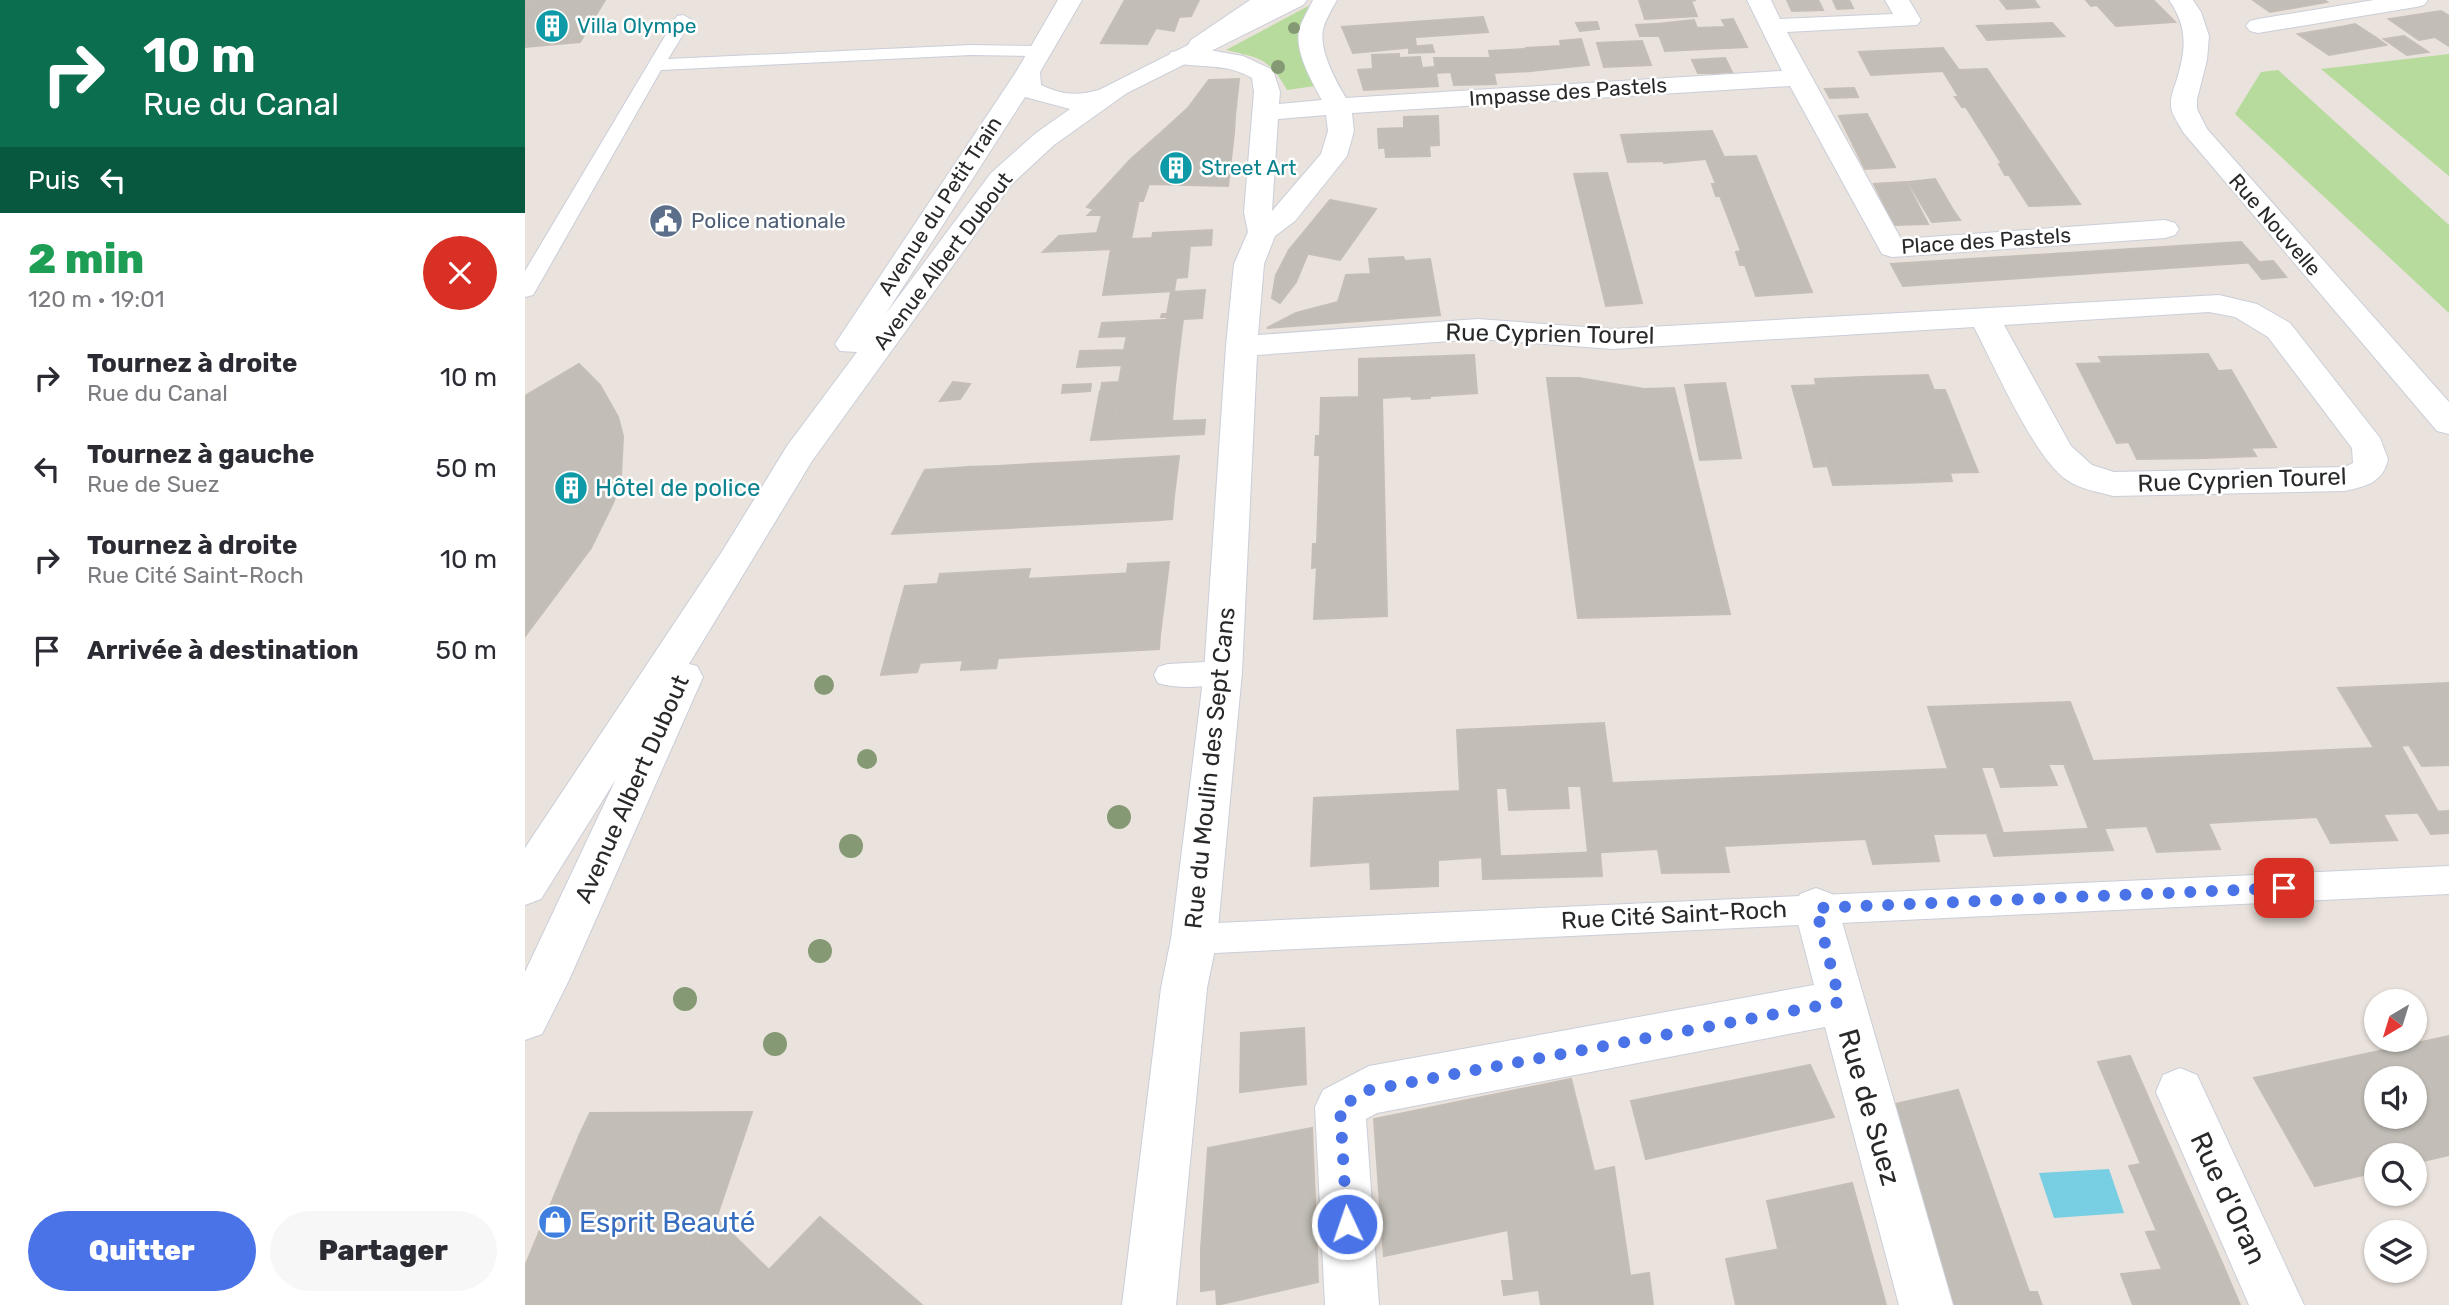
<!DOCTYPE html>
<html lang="fr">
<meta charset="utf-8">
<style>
body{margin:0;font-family:Rubik,sans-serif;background:#f7f7f7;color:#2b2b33;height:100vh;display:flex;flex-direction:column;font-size:26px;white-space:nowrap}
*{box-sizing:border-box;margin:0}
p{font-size:23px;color:#7c7c81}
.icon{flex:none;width:38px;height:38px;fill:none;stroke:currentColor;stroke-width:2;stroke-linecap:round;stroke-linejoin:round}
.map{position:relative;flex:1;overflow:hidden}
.drawer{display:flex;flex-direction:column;background:#fff;width:525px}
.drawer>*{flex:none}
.hud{background:#0b6e4f;color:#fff;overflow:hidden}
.needle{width:46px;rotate:218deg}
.buttons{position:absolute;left:1839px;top:989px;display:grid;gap:14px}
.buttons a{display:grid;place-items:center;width:63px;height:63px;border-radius:50%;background:#fff;box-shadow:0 2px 5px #0004;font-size:35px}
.pin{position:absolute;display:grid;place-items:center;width:60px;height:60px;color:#fff;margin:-30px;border-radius:14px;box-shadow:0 4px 10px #0006}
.me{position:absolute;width:77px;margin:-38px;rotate:357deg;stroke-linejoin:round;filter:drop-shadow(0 0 5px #0008)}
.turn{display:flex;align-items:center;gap:24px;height:147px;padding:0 28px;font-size:32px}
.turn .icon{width:91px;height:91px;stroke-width:2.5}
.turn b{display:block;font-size:49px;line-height:60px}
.then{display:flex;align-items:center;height:66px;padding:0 28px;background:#0003;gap:14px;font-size:26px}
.round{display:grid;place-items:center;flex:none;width:74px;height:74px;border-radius:37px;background:#f7f7f7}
.summary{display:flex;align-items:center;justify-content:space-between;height:119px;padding:0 28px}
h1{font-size:42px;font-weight:800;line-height:52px;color:#1e9e55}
.button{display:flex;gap:14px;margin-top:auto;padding:14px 28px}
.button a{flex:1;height:80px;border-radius:42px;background:#4a73e8;color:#fff;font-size:28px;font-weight:800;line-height:80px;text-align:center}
.button a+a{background:#f7f7f7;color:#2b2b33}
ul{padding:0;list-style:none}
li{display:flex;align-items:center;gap:21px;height:91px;padding:0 28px}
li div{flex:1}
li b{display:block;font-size:26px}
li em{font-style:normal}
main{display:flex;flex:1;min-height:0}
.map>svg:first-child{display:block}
.green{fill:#b7db9d}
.water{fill:#78cee3}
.building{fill:#c2beb7;stroke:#c5beb6;stroke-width:2;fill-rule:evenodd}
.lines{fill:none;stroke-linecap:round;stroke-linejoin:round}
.lane-casing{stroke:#caced9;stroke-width:2}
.street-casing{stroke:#caced9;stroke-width:2}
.secondary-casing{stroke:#caced9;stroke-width:2}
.lane{fill:#fff;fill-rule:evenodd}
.street{fill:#fff;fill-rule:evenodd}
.secondary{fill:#fff;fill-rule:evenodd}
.tree{fill:#859975}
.route{stroke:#4a73e8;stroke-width:12;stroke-dasharray:0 21.6}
.labels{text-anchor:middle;stroke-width:5;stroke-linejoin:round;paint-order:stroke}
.far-culture-label{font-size:21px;fill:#0d838f;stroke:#fff;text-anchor:start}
.far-street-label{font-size:21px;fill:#292929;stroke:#fff}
.far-service-label{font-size:21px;fill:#4e5e75;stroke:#fff;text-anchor:start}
.street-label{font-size:24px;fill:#292929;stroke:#fff}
.culture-label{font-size:24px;fill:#0d838f;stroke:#fff;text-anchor:start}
.near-street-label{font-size:28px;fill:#292929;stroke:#fff}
.near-shop-label{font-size:28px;fill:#366cbe;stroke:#fff;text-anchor:start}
</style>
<main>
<section class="drawer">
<div class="hud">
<div class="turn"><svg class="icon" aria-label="right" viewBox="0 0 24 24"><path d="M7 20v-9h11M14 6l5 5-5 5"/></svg><div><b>10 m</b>Rue du Canal</div></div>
<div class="then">Puis<svg class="icon" aria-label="left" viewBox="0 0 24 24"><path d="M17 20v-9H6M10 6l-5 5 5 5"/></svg></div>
</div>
<div class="summary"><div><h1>2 min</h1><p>120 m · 19:01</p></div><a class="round" style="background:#d93025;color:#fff"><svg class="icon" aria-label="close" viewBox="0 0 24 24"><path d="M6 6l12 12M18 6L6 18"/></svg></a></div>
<ul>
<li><svg class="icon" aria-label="right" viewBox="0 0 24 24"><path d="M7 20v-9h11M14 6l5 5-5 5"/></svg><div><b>Tournez à droite</b><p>Rue du Canal</p></div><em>10 m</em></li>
<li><svg class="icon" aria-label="left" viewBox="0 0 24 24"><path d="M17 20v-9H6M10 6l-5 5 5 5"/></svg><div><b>Tournez à gauche</b><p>Rue de Suez</p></div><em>50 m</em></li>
<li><svg class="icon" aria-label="right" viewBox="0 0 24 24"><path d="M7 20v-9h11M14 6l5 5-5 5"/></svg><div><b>Tournez à droite</b><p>Rue Cité Saint-Roch</p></div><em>10 m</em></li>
<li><svg class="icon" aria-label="arrive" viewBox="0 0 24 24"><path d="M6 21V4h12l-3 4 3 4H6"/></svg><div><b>Arrivée à destination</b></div><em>50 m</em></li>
</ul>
<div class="button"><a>Quitter</a><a>Partager</a></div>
</section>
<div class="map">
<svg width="1924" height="1305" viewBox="0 0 1924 1305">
<rect width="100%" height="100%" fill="#eae2dc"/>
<g class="green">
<path d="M787,4l3,82 -28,4c-18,-32 -27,-32 -61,-40z"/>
<polygon points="1924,54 1924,176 1796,69"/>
<polygon points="1753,70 1924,225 1924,313 1710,114 1736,72"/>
</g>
<polygon class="water" points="1584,1169 1599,1213 1529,1218 1514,1173"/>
<g class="building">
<polygon points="0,0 61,0 25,2 22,7 5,8 9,3 0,4"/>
<polygon points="69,0 43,43 0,47 0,4 9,3 5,8 22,7 25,2"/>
<polygon points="69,0 80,0 69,18 62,18 54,30 62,30 55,42 43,43"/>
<polygon points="600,0 674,0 666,16 654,17 649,31 631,28 622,44 576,43"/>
<polygon points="1114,0 1171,0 1166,1 1172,16 1120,19"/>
<polygon points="1262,0 1293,0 1298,10 1267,11"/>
<polygon points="1308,0 1324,0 1328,8 1312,9"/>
<polygon points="1475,0 1509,0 1514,7 1482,9"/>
<polygon points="1561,0 1628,0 1650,22 1591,26 1572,5 1566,6"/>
<polygon points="1728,0 1799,0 1802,2 1745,12"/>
<polygon points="1916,11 1924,16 1924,46 1910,37 1894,40 1864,19"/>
<polygon points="958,17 963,32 877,38 879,48 828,53 817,27"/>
<polygon points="1208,19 1222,47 1180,49 1172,28 1201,27 1197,20"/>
<polygon points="1169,20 1180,49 1140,51 1130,24"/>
<polygon points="1072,22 1074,29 1055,31 1051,23"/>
<polygon points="1527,23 1539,36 1462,40 1452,26"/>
<polygon points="1130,24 1135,36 1115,36 1111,25"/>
<polygon points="1830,24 1850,37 1841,39 1821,26"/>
<polygon points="1821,26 1841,39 1850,37 1861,45 1804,55 1773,34"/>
<polygon points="1879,36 1903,52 1882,55 1859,39"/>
<polygon points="890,37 891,47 879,48 877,38"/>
<polygon points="1056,39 1064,65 1006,71 1001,48 1036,46 1035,41"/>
<polygon points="1117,41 1126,65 1079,67 1072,43"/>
<polygon points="907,45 909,52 884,53 884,47"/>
<polygon points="1418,48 1434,70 1462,69 1555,204 1504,206 1484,175 1480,175 1474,164 1477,164 1441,107 1437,107 1430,97 1434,97 1418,71 1346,75 1334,52"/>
<polygon points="1001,49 1006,71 969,73 964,51"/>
<polygon points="874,54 874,58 895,57 897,68 910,67 913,86 839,90 833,70 848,69 847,55"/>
<polygon points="909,58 966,58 971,84 929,85 926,72 911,73"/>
<polygon points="1200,58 1207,72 1190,73 1185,59"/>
<polygon points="1185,59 1190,73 1173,73 1167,60"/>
<polygon points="714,79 711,107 663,108 684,80"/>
<polygon points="1329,88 1333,97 1305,98 1300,89"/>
<polygon points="711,107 710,115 670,114 671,108"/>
<polygon points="663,108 671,108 670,114 710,115 709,133 640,129"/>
<polygon points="1342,114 1370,167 1340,169 1314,116"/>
<polygon points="913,116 914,145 854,148 853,129 879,128 879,117"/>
<polygon points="640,129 709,133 703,186 624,184 618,201 569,199 606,159"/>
<polygon points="1187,131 1199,157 1231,156 1287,292 1231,296 1220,265 1215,265 1211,252 1216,251 1195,196 1191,196 1187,184 1191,184 1181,159 1139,163 1138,161 1103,162 1096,135"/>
<polygon points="904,146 905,156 861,157 860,148"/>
<polygon points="1082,173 1117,303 1081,306 1049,174"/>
<polygon points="1410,179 1428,210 1435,220 1407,222 1383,182"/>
<polygon points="1381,182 1403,224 1369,225 1349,184"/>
<polygon points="569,199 614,200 606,239 627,238 628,233 687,230 686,245 518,252 534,236 572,233 577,215 563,215 569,209 562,207"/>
<polygon points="805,200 851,209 815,260 764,250"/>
<polygon points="1716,242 1734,262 1378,286 1366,264"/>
<polygon points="665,245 662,277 651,278 649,291 578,295 586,249"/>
<polygon points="764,250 783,253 771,282 755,303 747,298 751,275"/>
<polygon points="878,257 880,261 905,259 915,315 742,328 771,313 813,302 821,275 846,274 844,259"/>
<polygon points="1748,261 1761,277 1737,279 1724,263"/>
<polygon points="680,290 677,318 642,320 642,317 636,317 637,314 642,314 646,292"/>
<polygon points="658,319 654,351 554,357 555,351 599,350 602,336 574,337 577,323"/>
<polygon points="654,351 650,386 576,391 577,383 594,382 597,365 552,367 554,357"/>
<polygon points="1683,354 1712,402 1724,401 1751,447 1675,449 1680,458 1612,459 1587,407 1574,408 1552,364 1625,362 1621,356"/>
<polygon points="949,355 952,393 905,396 905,398 887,399 886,396 857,398 862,616 789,619 792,567 787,568 788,544 792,544 795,455 790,455 791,436 795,436 796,398 834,397 834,359"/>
<polygon points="1621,356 1625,362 1578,364 1574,357"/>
<polygon points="54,364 75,385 93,417 98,436 96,475 89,501 66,548 0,636 0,396"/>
<polygon points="1706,370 1724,401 1712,402 1694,371"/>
<polygon points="1403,375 1423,426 1434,425 1453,472 1374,474 1377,483 1308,485 1293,432 1280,432 1267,386 1339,384 1337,377"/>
<polygon points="1337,377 1339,384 1291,385 1290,379"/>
<polygon points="1022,378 1054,378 1119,389 1149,388 1205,614 1053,618"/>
<polygon points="428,382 445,384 435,399 415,401"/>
<polygon points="1200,383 1216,458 1175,460 1160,385"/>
<polygon points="566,384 565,391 537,393 538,385"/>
<polygon points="650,386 647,421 680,420 679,434 587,439 594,390"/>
<polygon points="594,390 587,439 566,440 575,391"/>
<polygon points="1409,390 1420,390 1434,425 1423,426"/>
<polygon points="1587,407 1604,442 1592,443 1574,408"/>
<polygon points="1280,432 1293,432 1301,466 1289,467"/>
<polygon points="1726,448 1731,456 1680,458 1675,449"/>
<polygon points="654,456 649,496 632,497 631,507 637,507 636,520 367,534 394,481 440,479 443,467 474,466 471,477 548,473 549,462"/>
<polygon points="549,462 548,473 502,475 505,464"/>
<polygon points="505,464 502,475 471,477 474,466"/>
<polygon points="443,467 440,479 394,481 400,470"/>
<polygon points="1425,473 1427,481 1377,483 1374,474"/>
<polygon points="649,496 647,519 636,520 637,507 631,507 632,497"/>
<polygon points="644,562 643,571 602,573 603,564"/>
<polygon points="505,569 501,585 411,590 415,574"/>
<polygon points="643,571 635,635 546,641 544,654 391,663 398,631 367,633 380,586 412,584 411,590 501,585 502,579"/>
<polygon points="398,631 391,663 395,663 392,672 356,675 367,633"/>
<polygon points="635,635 634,649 544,654 546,641"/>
<polygon points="473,658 471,668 436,670 438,660"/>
<polygon points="1924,683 1924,765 1897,766 1884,745 1876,746 1913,812 1858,814 1872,840 1806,843 1792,817 1683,823 1695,849 1632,852 1622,826 1564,829 1539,764 1523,764 1532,785 1476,787 1469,767 1456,767 1478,833 1408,834 1414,861 1348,864 1341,839 1199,846 1204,872 1137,873 1133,849 1063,853 1056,786 1042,786 1044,808 984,810 982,788 971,788 975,856 913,860 913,886 846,889 845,862 786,866 789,798 935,791 932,730 1079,723 1087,783 1423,769 1403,707 1545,702 1568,761 1849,748 1813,688"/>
<polygon points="1924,811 1924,833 1906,834 1893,813"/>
<polygon points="1579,828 1588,850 1469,856 1462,834"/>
<polygon points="1075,852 1077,876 958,879 957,857"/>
<polygon points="779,1028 781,1084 715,1092 716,1033"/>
<path d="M1924,1036v119l-34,8v-8h-38v17l-62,14 -61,-108zM1852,1078h38v38h-38z"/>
<polygon points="1605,1056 1633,1120 1697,1263 1637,1269 1621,1232 1632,1231 1604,1166 1616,1164 1573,1062"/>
<polygon points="1285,1065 1309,1117 1121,1159 1106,1101"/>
<polygon points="1046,1079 1069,1171 856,1219 849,1119"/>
<polygon points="1433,1090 1504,1292 1427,1300 1366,1105"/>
<polygon points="227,1112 162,1305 143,1305 201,1134 55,1134 65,1113"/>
<polygon points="787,1128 791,1222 676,1249 683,1148"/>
<polygon points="55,1134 201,1134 143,1305 0,1305 0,1266"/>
<polygon points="1089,1167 1105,1275 1040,1286 1026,1181"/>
<polygon points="1026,1181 1040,1286 979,1295 977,1281 989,1281 983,1230 859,1256 856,1219"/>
<polygon points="1327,1183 1341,1233 1253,1248 1242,1201"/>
<polygon points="295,1217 397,1305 162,1305 192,1219 244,1270"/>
<polygon points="791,1222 793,1282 692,1305 691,1289 676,1291 676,1249"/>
<polygon points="1341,1233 1361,1305 1211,1305 1201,1259"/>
<polygon points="1697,1263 1715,1305 1608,1305 1596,1274"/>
<polygon points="1124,1273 1128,1305 1043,1305 1040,1286"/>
<polygon points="1040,1286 1043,1305 1016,1305 1014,1291"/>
<polygon points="1504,1292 1512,1292 1517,1305 1429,1305 1427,1300"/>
</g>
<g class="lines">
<g class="lane-casing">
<g id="lane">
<polygon points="158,15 167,20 143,59 446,45 516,46 525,51 516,56 446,55 136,70 11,290 8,295 0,297 0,271 152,16"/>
<path d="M698,661l10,3 4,8 -4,8c-21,7 -54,10 -75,3l-4,-8 4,-8 10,-3z"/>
<polygon points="1924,866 1924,894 669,954 657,950 653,939 657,928 669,924"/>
</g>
</g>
<g class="street-casing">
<g id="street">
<path d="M725,0h27l-68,50 34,6 30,14 7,22 -1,12 43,-4c-10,-18 -27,-48 -23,-69 2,-10 10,-22 14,-31h24c-5,9 -12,20 -14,30 -4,21 13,51 23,68l436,-27 -35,-71h24l9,19 113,-5 -8,-14h24l12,20 -4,5 -130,7 114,207 264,-19 10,3 4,6 -4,6 -10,3 -273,19 -10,-3 -92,-168 -438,27 2,18 -7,25 -52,65 -20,15 -11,28 -6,71 220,-16 135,10 606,-34 38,9 33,19 90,115 8,21c-5,24 -22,27 -43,32l-232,5c-14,-4 -34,-7 -46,-16 -33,-22 -73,-115 -93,-153l-361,22 -135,-10 -221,16 -15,317 -25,267 -10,49 -31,317h-54l39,-317 10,-49 33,-267 22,-326 8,-82 14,-32 -4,-20 10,-120 -2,-14c-27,-16 -52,-9 -81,-16l-3,-5 3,-5 20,-3 -3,-4 3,-5zM801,115l2,16 -7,23 -49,57 6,-92zM1684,312l26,5 33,20 84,111 1,15 -8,4 -231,5 -22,-7 -21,-19 -67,-121z"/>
<path d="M1644,0h24l8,12 8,24 -2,24 -10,39v10l10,20 242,273v32l-12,-3 -254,-299c-4,-8 -11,-17 -12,-25 -1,-9 3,-19 6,-28 9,-30 11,-52 -8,-79z"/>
<polygon points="1849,0 1903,0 1899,5 1891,7 1733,33 1725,31 1721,26 1725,21 1733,19"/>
<polygon points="1291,888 1307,894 1313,908 1428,1305 1374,1305 1300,1027 852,1113 841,1119 854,1305 800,1305 790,1107 798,1090 844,1066 1289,985 1269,908 1275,894"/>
<polygon points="1655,1068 1672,1075 1779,1305 1724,1305 1631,1092 1638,1075"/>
</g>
</g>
<g class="secondary-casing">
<path id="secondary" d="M533,0h24l-42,72 1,13c20,10 37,11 58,5l178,-90h30l-4,5 -176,88 -73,52 -43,40 -199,276 -123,203 8,2 6,11 -134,303 -27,54 -17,6v-68l91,-193 -75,120 -16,6v-57l198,-298 64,-104 70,-94 -17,-1 -5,-7 181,-272zM500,97l45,12 -34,24 -45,40 -106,142z"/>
</g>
<use href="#lane" class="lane"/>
<use href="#street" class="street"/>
<use href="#secondary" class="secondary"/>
</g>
<g class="tree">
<circle cx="769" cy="28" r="6"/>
<circle cx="753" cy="67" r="7"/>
<circle cx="299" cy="685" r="10"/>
<circle cx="342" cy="759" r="10"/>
<circle cx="594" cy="817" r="12"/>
<circle cx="326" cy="846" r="12"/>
<circle cx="295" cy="951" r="12"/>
<circle cx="160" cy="999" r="12"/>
<circle cx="250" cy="1044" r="12"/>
</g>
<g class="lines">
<polyline class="route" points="822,1224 815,1107 844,1090 1315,1002 1291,908 1759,888"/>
</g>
<defs>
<g id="building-disc" transform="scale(1.75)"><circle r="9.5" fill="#0f9aa8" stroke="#fff"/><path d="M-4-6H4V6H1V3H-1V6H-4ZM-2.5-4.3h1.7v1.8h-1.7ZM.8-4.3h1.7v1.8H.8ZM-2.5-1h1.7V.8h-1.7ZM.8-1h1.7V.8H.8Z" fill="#fff"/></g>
<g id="civic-disc" transform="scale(1.75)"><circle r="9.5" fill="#5c6f8a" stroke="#fff"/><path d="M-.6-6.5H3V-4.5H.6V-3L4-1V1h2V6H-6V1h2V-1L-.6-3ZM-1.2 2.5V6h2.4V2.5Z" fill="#fff"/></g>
<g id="shop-disc" transform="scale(1.75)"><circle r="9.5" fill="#3f7fe0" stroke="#fff"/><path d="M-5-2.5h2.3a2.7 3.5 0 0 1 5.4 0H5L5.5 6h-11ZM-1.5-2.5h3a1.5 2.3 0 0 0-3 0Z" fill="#fff"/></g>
</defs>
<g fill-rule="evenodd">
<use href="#building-disc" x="27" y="26"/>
<use href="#building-disc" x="651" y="168"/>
<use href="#civic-disc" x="141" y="221"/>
<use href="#building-disc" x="46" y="488"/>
<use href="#shop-disc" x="30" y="1222"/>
</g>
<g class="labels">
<g class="far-culture-label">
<text x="52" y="33">Villa Olympe</text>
<text x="676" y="175">Street Art</text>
</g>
<g class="far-street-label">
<text transform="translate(1043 92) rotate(-4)" y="7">Impasse des Pastels</text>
<text transform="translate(415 206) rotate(-57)" y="7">Avenue du Petit Train</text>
<text transform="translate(1750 225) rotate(49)" y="7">Rue Nouvelle</text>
<text transform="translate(1461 241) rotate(-4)" y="7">Place des Pastels</text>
<text transform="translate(418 261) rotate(-53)" y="7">Avenue Albert Dubout</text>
</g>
<g class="far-service-label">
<text x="166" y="228">Police nationale</text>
</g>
<g class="street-label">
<text transform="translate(1025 334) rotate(1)" y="8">Rue Cyprien Tourel</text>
<text transform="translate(1717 480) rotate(-2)" y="8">Rue Cyprien Tourel</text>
<text transform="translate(685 768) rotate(-84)" y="8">Rue du Moulin des Sept Cans</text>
<text transform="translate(107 789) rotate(-66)" y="8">Avenue Albert Dubout</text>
<text transform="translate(1149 915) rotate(-3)" y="8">Rue Cité Saint-Roch</text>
</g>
<g class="culture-label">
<text x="70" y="496">Hôtel de police</text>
</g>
<g class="near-street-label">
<text transform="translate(1345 1107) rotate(74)" y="10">Rue de Suez</text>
<text transform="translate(1704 1198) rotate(65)" y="10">Rue d'Oran</text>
</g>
<g class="near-shop-label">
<text x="54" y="1232">Esprit Beauté</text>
</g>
</g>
</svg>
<div class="buttons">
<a><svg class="needle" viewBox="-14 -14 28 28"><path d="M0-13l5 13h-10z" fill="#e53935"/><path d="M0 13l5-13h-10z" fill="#7c7c81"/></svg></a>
<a><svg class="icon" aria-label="sound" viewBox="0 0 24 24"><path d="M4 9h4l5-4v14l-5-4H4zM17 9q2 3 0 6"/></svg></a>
<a><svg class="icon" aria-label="search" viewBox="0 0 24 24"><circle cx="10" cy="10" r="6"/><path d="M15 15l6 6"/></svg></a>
<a><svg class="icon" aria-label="layers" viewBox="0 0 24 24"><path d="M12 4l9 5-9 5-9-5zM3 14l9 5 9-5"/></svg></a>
</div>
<div class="pin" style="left:1759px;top:888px;background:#d93025"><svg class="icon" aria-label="arrive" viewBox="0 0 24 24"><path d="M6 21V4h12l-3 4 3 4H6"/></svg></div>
<svg class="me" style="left:822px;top:1224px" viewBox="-20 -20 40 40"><circle r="17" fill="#4a73e8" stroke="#fff" stroke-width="3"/><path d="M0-11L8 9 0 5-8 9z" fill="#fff"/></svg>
</div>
</main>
